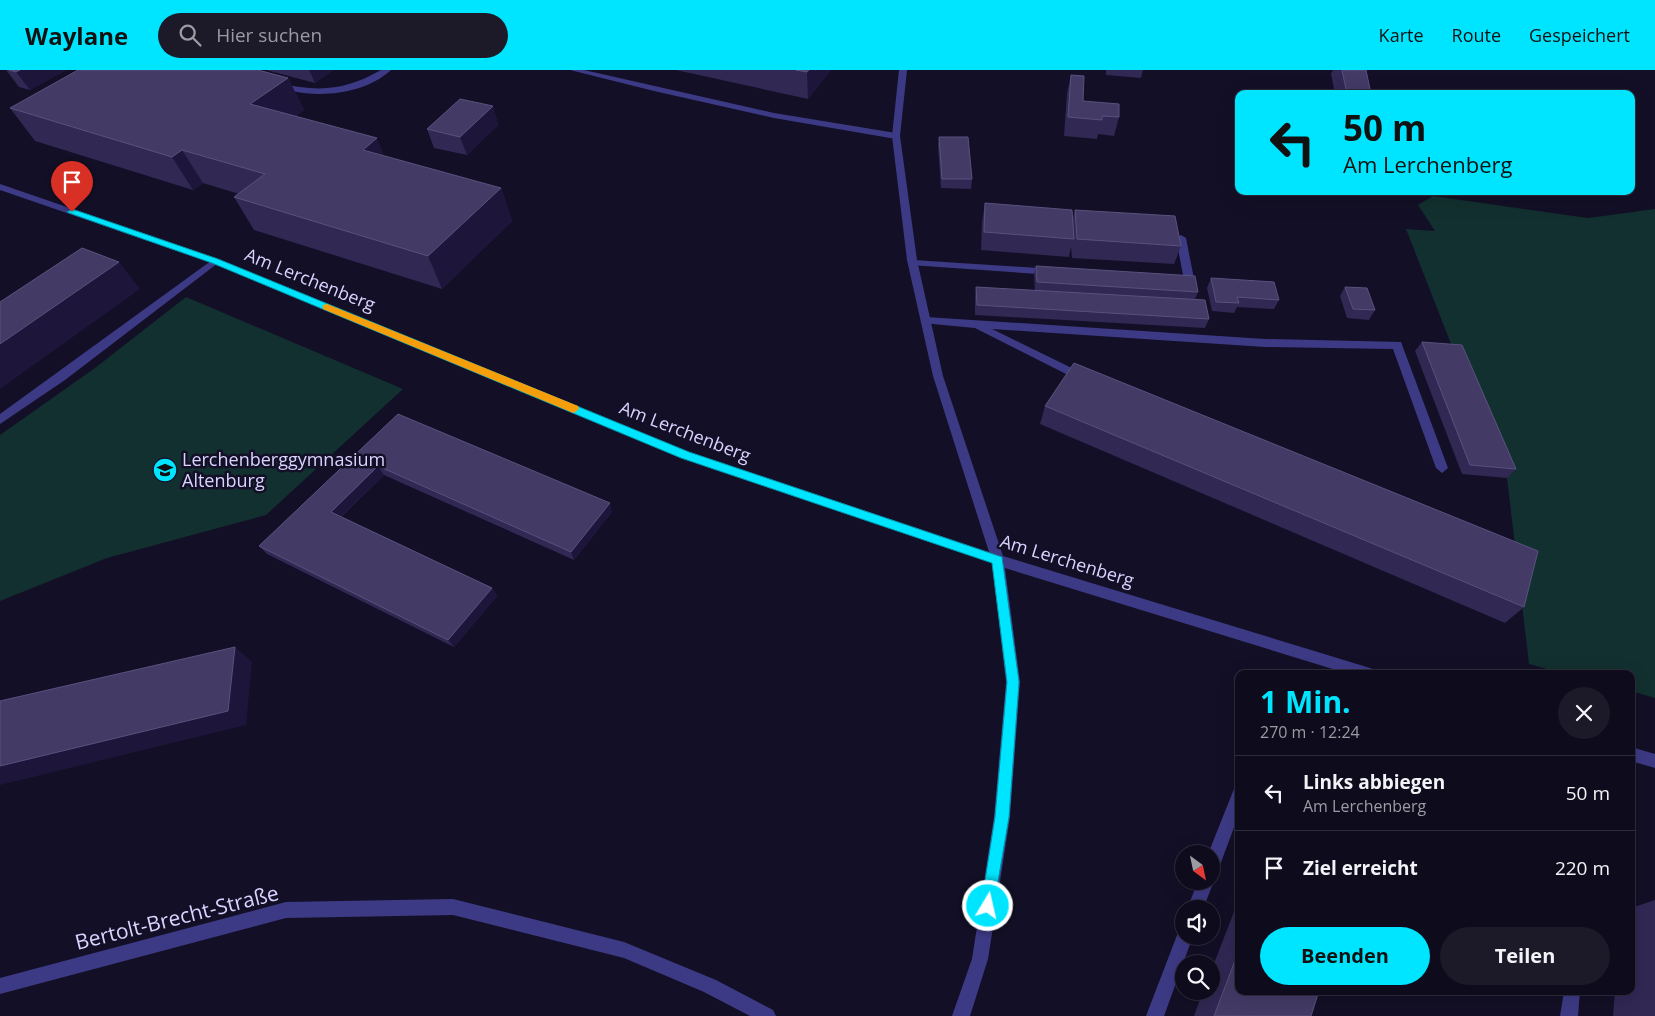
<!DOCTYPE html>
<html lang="de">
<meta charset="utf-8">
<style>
body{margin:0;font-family:"Open Sans",sans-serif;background:#1c1929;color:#f1f3f6;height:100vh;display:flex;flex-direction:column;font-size:19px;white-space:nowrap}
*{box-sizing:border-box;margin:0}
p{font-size:16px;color:#9b9ba3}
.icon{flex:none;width:28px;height:28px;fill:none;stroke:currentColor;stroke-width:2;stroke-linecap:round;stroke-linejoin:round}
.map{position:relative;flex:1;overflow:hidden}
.panel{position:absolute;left:1235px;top:600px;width:400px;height:325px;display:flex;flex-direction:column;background:#0e0b1c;border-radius:10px;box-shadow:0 5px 20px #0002,0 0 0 1px #2e2b3b}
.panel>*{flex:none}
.hud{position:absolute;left:1235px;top:20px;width:400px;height:105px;border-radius:10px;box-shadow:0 5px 20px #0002,0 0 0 1px #2e2b3b;background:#00e5ff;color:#111;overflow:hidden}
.needle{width:32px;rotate:147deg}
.buttons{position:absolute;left:1175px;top:775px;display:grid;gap:10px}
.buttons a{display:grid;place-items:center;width:45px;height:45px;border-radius:50%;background:#0e0b1c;box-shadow:0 5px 20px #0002,0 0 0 1px #2e2b3b;font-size:25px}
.pin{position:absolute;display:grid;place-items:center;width:42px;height:42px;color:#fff;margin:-51px -21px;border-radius:50% 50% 50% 0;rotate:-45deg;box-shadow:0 0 5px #0007}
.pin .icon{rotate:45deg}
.me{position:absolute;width:55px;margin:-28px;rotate:9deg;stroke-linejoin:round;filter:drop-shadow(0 0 4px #0008)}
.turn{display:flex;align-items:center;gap:18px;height:105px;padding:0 25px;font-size:22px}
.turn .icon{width:65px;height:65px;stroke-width:2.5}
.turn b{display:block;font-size:35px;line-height:42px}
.round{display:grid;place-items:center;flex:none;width:52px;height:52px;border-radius:26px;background:#1c1929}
.headline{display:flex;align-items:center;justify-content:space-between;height:85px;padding:0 25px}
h1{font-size:30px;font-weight:700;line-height:38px;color:#00e5ff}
.primary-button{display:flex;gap:10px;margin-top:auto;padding:10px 25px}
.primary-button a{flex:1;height:58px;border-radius:30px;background:#00e5ff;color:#111;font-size:20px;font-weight:700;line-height:58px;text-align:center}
.primary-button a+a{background:#1c1929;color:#f1f3f6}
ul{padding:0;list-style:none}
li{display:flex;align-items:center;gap:15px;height:75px;padding:0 25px;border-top:1px solid #2e2b3b}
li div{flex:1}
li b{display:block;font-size:19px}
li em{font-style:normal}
header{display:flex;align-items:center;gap:30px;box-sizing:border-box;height:70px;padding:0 25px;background:#00e5ff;color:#111}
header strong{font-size:24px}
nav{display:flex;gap:28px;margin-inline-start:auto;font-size:18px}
.search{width:350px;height:45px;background:#1c1929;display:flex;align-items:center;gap:12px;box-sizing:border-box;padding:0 18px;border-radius:28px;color:#9b9ba3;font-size:19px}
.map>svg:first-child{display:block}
.green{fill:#12302f}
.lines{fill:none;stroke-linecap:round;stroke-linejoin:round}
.lane{fill:#3d3a85;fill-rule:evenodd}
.street{fill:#3d3a85;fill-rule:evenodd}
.wall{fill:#312854}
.shaded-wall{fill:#1d163a}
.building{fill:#433a66;stroke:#5a527e}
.route{fill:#00e5ff;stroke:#0095a6}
.slow{fill:#f59e0b}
.labels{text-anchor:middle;stroke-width:5;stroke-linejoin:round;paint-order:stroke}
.street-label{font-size:18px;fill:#d9d4ff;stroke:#130f26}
.poi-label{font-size:18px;fill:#d9d4ff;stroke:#130f26;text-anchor:start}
.near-street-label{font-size:21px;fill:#d9d4ff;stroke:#130f26}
</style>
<header>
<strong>Waylane</strong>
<div class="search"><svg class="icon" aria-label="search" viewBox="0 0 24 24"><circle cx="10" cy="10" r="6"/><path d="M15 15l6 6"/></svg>Hier suchen</div>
<nav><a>Karte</a><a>Route</a><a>Gespeichert</a></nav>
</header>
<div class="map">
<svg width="1655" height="946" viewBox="0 0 1655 946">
<rect width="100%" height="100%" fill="#130f26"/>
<g class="green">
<polygon points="1433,126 1588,148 1655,139 1655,628 1631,621 1631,604 1565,604 1529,594 1507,408 1455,284 1406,159 1435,161 1418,135"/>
<polygon points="186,227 403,319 266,445 107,488 0,531 0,365 95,298"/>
</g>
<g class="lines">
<g class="lane">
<path d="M381,0h10c-25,23 -67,28 -99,21 -6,-2 -13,-3 -18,-6l4,-2c41,9 66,8 103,-13z"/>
<polygon points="570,0 584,0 774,43 896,63 900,66 896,69 774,48 654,21"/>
<path d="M1181,165l5,3 8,41c-5,5 -19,4 -24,-1l5,-3h8l-7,-37z"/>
<polygon points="215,188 218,189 218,193 65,310 0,354 0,344"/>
<polygon points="913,190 1053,199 1058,202 1053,205 910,195 910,191"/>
<polygon points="926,247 1265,269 1401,272 1448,398 1442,403 1436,398 1393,279 1265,277 992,259 1086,305 1087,308 1086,311 1082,312 975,258 922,253 921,251"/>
<polygon points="1239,717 1239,744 1217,803 1211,805 1211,784 1208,784 1234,719"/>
<polygon points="1211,805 1214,811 1203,839 1187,839 1198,811 1211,811"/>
<polygon points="1184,858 1184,866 1193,866 1164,946 1146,946 1179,860"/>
<polygon points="1564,921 1580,921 1578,946 1560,946"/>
</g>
<g class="street">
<polygon points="899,0 907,0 900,66 917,190 943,306 1003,486 1370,598 1375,600 1377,604 1349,604 1005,498 1020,612 1010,747 988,889 970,946 952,946 972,889 994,747 1006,612 992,493 681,388 212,193 0,120 0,114 218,189 689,382 989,482 933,306 907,190 892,66"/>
<polygon points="1631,677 1655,684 1655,698 1631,691"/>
<polygon points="453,829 624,872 716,910 773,940 776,946 750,946 704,922 624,888 453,845 286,848 0,924 0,908 286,832"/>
</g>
</g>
<g class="wall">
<polygon points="6,0 66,0 30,20 19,17"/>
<polygon points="266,0 333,0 315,13"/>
<polygon points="676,0 831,0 808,29"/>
<polygon points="1106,0 1143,0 1141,8 1106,5"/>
<polygon points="1333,0 1366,0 1371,24 1335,24 1331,4"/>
<polygon points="1071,5 1083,31 1119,47 1114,66 1098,64 1097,69 1064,66 1067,23"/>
<polygon points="288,8 304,40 296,46 384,86 501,118 512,151 442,219 254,160 234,127 239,124 203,113 193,120 35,71 10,38"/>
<polygon points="493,36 498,55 467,85 434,78 427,59"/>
<polygon points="939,67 972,109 971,119 941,118 938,76"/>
<polygon points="985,133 1073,148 1075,140 1181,176 1174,194 1072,188 1071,177 1069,187 981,180 982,152"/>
<polygon points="1036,196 1198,222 1195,229 1209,249 1205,258 975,245 975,227 976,217 1035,221 1034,205"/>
<polygon points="1211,208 1279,230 1274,239 1237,237 1234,243 1212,241 1207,218"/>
<polygon points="1345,217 1375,240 1369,250 1347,248 1340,226"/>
<polygon points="1422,272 1516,399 1507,408 1462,404 1415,281"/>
<polygon points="1045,336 1524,537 1505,553 1040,354"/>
<polygon points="398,344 612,442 574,490 384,405 341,447 492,518 497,526 454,577 267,484 259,476"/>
<polygon points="1239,829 1239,921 1311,946 1194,946 1203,921 1211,921 1211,901"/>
<polygon points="1655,830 1655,946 1613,946 1615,921 1631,921 1631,838"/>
</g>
<g class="shaded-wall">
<polygon points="20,0 66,0 30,20 16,2"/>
<polygon points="309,0 333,0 315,13"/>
<polygon points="809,0 831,0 808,29 807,2"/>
<polygon points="288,8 304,40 268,67 250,34"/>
<polygon points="493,36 498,55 467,85 460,67"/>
<polygon points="377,68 391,102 363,80"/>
<polygon points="182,80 203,113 193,120 172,87"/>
<polygon points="501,118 512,151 442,219 428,186"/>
<polygon points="119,192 140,219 0,319 0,274"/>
<polygon points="378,396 384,405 337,450 331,442"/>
<polygon points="610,433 612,442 574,490 571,482"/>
<polygon points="492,518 497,526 454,577 448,570"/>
<polygon points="235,577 252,592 246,655 0,715 0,696"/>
</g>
<g class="building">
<polygon points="9,0 20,0 16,2"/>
<polygon points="78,0 258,0 288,8 250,34 377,68 363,80 501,118 428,186 234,127 265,104 182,80 172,87 10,38"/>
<polygon points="796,0 809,0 807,2"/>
<polygon points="1342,0 1366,0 1371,24 1347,24"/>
<polygon points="1071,5 1084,6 1083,31 1119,34 1119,47 1102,46 1102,50 1068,47"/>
<polygon points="460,29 493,36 460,67 427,59"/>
<polygon points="939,67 968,67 972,109 942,109"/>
<polygon points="985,133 1072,140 1074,169 984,162"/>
<polygon points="1075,140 1175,146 1181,176 1077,169"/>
<polygon points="82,178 119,192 0,274 0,232"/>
<polygon points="1036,196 1195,206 1198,222 1037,212"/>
<polygon points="1211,208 1274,212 1279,230 1237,227 1239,233 1216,232"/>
<polygon points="976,217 1205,230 1209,249 977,235"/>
<polygon points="1345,217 1367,218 1375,240 1353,239"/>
<polygon points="1422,272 1462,275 1516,399 1470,395"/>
<polygon points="1074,293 1538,481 1524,537 1045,336"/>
<polygon points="398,344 610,433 571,482 378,396 331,442 492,518 448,570 259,476"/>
<polygon points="235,577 228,641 0,696 0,631"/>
<polygon points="1239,880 1239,921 1319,921 1311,946 1214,946"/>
</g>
<polygon class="route" points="72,139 218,189 689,382 1002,487 1019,612 1009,747 993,841 988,843 983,841 981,836 995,747 1007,612 992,493 681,388 212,193 69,143 67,142"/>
<polygon class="slow" points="327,234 578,336 579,339 574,343 571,342 323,239 323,235"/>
<defs>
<g id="school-disc" transform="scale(1.25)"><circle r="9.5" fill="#00e5ff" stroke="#130f26"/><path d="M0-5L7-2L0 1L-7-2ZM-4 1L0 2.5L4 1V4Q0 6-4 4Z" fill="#111"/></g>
</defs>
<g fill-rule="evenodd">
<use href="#school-disc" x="165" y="400"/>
</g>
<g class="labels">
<g class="street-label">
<text transform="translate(310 210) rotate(22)" y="6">Am Lerchenberg</text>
<text transform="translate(685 362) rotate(21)" y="6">Am Lerchenberg</text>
<text transform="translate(1067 491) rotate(17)" y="6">Am Lerchenberg</text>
</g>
<g class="poi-label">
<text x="182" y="396">Lerchenberggymnasium<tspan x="182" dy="21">Altenburg</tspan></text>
</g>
<g class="near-street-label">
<text transform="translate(177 848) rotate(-14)" y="7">Bertolt-Brecht-Straße</text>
</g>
</g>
</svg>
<div class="buttons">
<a><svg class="needle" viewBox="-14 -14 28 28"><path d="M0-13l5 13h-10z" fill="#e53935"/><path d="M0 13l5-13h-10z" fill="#9b9ba3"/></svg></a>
<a><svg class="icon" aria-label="sound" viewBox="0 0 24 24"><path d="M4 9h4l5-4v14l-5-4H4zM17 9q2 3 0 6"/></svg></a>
<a><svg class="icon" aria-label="search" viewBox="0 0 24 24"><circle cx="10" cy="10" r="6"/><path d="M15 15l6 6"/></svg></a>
</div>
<div class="pin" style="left:72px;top:142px;background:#d93025"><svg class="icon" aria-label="arrive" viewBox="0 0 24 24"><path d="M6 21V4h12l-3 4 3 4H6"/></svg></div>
<svg class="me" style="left:988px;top:836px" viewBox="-20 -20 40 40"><circle r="17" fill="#00e5ff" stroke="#fff" stroke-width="3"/><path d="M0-11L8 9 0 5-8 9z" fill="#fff"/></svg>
<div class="hud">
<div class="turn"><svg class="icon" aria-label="left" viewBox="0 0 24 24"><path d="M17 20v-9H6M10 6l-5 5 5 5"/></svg><div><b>50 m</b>Am Lerchenberg</div></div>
</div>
<section class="panel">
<div class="headline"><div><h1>1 Min.</h1><p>270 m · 12:24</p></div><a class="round"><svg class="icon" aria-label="close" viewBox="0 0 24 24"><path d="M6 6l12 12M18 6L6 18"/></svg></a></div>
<ul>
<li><svg class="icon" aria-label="left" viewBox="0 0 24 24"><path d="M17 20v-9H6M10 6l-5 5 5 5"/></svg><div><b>Links abbiegen</b><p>Am Lerchenberg</p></div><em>50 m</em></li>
<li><svg class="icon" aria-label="arrive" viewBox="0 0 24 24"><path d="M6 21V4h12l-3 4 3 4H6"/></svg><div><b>Ziel erreicht</b></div><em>220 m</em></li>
</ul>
<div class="primary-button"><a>Beenden</a><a>Teilen</a></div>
</section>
</div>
